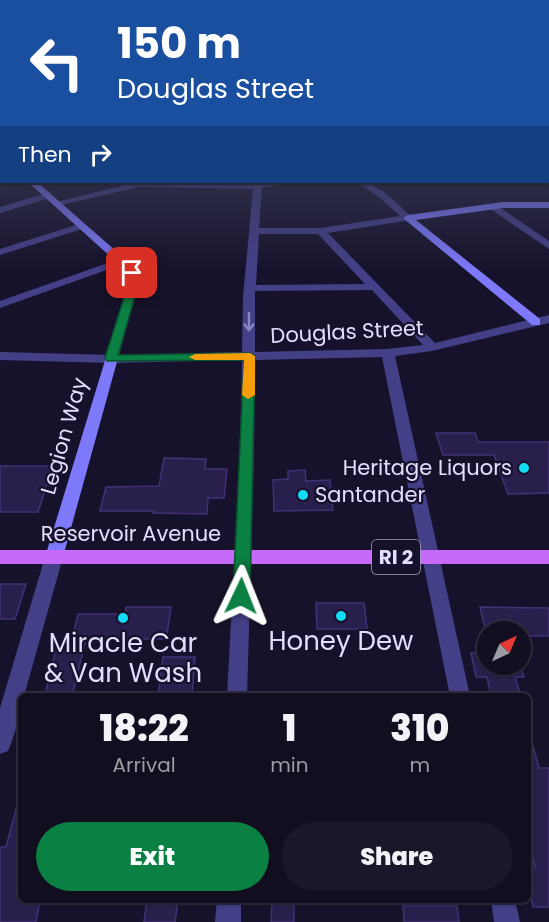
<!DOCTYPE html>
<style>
body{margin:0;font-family:Poppins,sans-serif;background:#1a1729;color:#f1f3f6;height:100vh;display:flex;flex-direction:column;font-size:22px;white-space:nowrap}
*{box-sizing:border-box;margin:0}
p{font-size:20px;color:#9c9ca5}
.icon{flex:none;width:33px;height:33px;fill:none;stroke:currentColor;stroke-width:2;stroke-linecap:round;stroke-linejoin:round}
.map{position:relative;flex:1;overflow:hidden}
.details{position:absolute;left:18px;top:693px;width:513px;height:210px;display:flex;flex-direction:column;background:#110e20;border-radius:9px;box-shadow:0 2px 4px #0004,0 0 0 2px #302e3e}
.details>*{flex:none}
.banner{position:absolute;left:0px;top:0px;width:549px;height:183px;box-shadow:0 2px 4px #0004,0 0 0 2px #302e3e;background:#1a4fa0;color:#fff;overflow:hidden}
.needle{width:39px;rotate:44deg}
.tools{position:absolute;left:477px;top:621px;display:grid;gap:12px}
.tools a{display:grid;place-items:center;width:54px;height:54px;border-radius:50%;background:#110e20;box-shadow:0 2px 4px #0004,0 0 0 2px #302e3e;font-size:30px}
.pin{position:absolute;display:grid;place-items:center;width:51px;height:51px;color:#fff;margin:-26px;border-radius:12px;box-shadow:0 3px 9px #0006}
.me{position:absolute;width:66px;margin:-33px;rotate:2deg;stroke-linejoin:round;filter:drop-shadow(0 0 4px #0008)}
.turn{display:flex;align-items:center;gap:21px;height:126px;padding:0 18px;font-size:27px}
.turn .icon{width:78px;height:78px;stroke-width:2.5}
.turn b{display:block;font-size:42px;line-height:51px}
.then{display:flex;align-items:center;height:57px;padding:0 18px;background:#0003;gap:12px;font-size:22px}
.eta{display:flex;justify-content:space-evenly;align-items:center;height:102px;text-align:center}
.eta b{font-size:36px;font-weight:800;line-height:42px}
.action{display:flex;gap:12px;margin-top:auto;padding:12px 18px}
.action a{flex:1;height:69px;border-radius:36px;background:#0b8043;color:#fff;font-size:24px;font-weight:800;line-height:69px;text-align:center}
.action a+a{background:#1a1729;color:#f1f3f6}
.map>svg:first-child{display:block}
.building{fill:#291f4c;stroke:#413277;stroke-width:1.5}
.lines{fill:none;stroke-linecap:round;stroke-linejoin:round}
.street{fill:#434088;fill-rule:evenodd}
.secondary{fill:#7e79fa;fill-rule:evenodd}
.primary{fill:#c56af9;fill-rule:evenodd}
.oneway{stroke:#8b87bd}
.route{fill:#0b8043;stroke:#07532c;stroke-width:1.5}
.slow{fill:#f59e0b}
.poi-dot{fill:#12ddf6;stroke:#17122b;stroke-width:2}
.labels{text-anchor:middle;stroke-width:4.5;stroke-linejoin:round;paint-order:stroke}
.shield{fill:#17122b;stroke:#a5a1bf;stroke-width:1.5}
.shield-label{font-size:20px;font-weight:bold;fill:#e2defe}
.street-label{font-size:21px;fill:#e2defe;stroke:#17122b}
.poi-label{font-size:21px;fill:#e2defe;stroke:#17122b;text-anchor:end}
.near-poi-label{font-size:26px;fill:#e2defe;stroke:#17122b}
</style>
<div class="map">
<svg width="549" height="922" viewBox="0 0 549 922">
<rect width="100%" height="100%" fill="#17122b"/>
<g class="building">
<polygon points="436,433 475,433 478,442 549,442 549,493 508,494 494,455 443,455"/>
<polygon points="164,458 206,459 205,469 227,469 224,498 208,498 207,514 153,513 154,511 100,511 106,487 159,486"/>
<polygon points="0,466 53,466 38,512 0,512"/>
<polygon points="305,470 306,481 330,480 333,510 274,511 273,480 288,479 288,471"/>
<polygon points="0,584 26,584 15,619 0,619"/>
<polygon points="316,603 364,603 367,629 317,629"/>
<polygon points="126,607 171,607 167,634 165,634 164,639 86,639 72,696 45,696 55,652 69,652 78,614 125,614"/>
<polygon points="480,607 549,608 549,636 520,636 520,632 486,632"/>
<polygon points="471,653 488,653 488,664 520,664 524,677 515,677 521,696 491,696 487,677 476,677"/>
<polygon points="163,657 195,657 192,696 158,696"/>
<polygon points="532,743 539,768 549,768 549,907 533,907 528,884 528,867 535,867 528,838 528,744"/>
<polygon points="17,806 21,807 21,900 40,900 36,922 0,922 0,847 6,847"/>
<polygon points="147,900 178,900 175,922 144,922"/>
<polygon points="272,901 294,901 294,922 271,922"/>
<polygon points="403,906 457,906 459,922 404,922"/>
</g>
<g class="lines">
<g class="street">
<polygon points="0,146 2,146 0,151"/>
<rect x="0" y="171" width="2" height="6"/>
<polygon points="548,172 549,172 549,178 548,177"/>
<path d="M138,182l120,1 30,-1 -1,2 -25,4 -3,40h62l79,-12 -21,-19 -23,-15c21,-2 40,21 55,34v4l-83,13 107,110 114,-28v8l-117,28 -37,5 75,340h-20l-68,-339 -127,3 -1,97 -7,239h-20l13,-239 2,-97 -131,3 -111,-3v-8l111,3 131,-3 1,-55 10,-108 -114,-2 -82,19 -5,-3zM259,234h59l47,50 -109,1zM372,290l51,55 -35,4 -133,3v-61z"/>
<polygon points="47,193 52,196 50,198 0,213 0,207"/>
<polygon points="489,204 495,204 549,241 549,249 489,208"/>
<polygon points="82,223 87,226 85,228 0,255 0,249"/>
<polygon points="122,258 126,259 126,263 0,308 0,301"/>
<path d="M54,550l6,2 3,5 -39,139h-3c0,18 -6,39 -13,55l-8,3v-46l45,-151 3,-5z"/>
<polygon points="217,900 241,900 241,922 215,922"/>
<polygon points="491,900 515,900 520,922 494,922"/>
</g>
<g class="secondary">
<rect x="0" y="157" width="2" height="5"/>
<polygon points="28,182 37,182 132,265 139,282 63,557 60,562 54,564 48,562 45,557 129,282 123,268"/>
<polygon points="503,202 549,202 549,208 503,208 416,220 540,319 540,325 532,325 403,218 408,215"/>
</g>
<rect class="primary" x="0" y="550" width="549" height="14"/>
</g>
<defs><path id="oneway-shaft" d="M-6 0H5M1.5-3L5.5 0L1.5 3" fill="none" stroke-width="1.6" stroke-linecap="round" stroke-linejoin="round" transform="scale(1.5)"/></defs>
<use class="oneway" href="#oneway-shaft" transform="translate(249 322) rotate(90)"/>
<linearGradient id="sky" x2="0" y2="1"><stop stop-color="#0d0a18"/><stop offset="0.52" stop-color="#363955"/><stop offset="1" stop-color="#363955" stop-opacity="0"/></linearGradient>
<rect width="549" height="271" fill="url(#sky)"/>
<polygon class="route" points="132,270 137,273 139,282 118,355 250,353 255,356 250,596 247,600 241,602 236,600 233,596 244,360 107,361 105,358 129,282 127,273"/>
<polygon class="slow" points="250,353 255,356 255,395 248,399 242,395 244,360 195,360 189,357 195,354"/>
<g class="poi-dot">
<circle cx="524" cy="468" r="6"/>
<circle cx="303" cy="495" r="6"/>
<circle cx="341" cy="616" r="6"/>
<circle cx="123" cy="618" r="6"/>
</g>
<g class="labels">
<rect class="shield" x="372" y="540" width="48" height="34" rx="4.5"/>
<g class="shield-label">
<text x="396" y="564">RI 2</text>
</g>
<g class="street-label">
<text transform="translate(347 332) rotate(-3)" y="7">Douglas Street</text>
<text transform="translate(64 436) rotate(-74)" y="7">Legion Way</text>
<text x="131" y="541">Reservoir Avenue</text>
</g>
<g class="poi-label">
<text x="512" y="475">Heritage Liquors</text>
<text x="315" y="502" text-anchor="start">Santander</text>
</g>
<g class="near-poi-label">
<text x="341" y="650">Honey Dew</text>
<text x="123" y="652">Miracle Car<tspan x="123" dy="30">&amp; Van Wash</tspan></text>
</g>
</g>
</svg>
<div class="tools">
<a><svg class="needle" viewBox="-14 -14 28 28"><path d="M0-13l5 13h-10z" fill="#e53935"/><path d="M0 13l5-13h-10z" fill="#9c9ca5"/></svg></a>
</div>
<div class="pin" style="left:132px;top:273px;background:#d93025"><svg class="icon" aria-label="arrive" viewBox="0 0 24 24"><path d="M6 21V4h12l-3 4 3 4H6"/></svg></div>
<svg class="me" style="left:241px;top:596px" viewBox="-20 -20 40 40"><path d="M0-17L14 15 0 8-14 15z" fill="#0b8043" stroke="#fff" stroke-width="4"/></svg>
<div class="banner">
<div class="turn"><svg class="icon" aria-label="left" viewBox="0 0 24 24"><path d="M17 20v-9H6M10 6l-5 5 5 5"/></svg><div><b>150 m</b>Douglas Street</div></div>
<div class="then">Then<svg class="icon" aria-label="right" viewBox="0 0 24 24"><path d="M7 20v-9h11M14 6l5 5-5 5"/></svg></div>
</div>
<section class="details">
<div class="eta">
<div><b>18:22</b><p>Arrival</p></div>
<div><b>1</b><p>min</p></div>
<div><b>310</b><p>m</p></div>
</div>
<div class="action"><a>Exit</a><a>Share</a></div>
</section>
</div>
